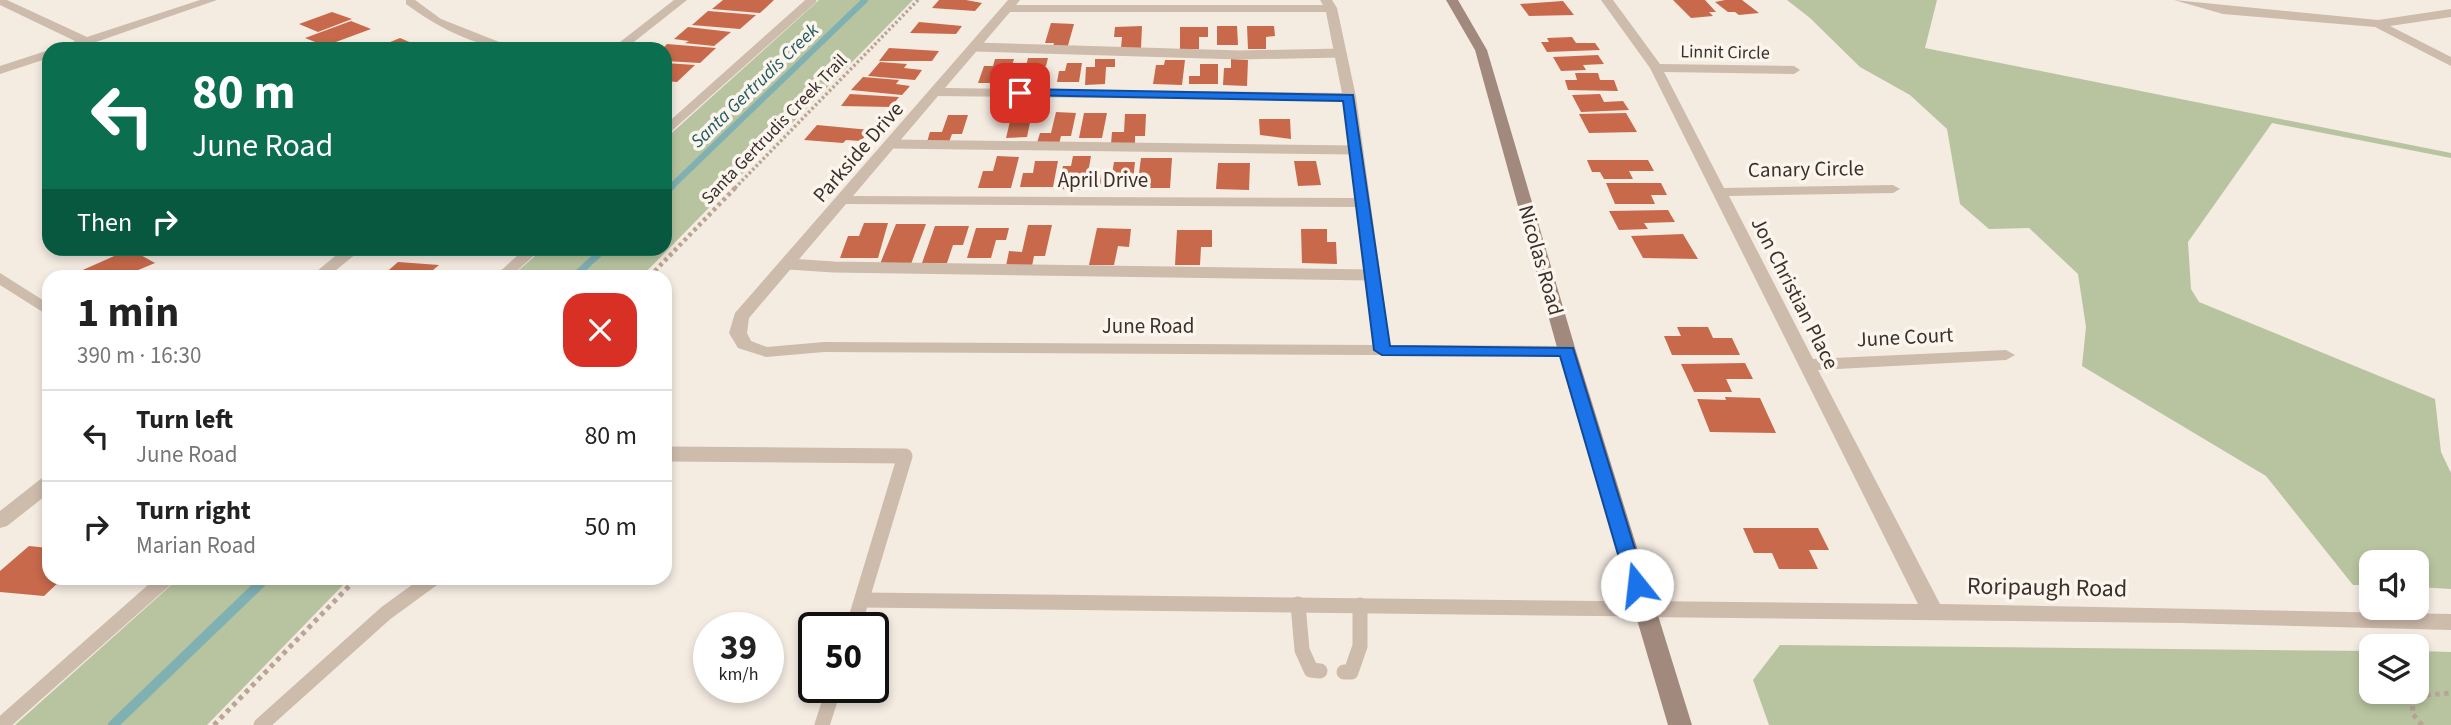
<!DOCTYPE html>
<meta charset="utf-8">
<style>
body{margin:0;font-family:"Source Sans 3",sans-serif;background:#f2f2f2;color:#222;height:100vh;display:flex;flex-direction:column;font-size:26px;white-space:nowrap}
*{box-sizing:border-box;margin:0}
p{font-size:23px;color:#767676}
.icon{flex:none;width:38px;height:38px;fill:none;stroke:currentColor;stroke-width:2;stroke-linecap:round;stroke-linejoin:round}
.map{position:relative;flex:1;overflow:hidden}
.sheet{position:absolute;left:42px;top:270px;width:630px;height:315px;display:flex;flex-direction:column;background:#fff;border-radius:21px;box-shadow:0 4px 10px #0003}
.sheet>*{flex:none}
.guide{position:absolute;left:42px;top:42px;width:630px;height:214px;border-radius:21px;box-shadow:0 4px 10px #0003;background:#0b6e4f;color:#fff;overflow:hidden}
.buttons{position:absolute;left:2359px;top:550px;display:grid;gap:14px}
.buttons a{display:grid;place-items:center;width:70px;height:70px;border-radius:14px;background:#fff;box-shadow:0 4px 10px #0003;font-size:35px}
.speed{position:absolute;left:693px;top:612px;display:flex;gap:14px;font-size:35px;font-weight:700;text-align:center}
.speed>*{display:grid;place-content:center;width:91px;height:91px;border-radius:50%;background:#fff;box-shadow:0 4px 10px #0003;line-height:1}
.speed small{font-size:18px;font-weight:400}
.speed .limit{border:4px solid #111;border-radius:10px;background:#fff;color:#111}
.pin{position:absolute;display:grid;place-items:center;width:60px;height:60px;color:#fff;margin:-30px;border-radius:14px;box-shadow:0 4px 10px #0006}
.me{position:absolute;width:77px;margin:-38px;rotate:344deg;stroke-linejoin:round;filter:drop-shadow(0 0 5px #0008)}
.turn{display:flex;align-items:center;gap:24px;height:147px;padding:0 35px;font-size:32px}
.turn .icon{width:91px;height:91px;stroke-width:2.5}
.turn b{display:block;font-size:49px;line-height:60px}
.then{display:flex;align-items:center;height:66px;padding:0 35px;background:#0003;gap:14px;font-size:26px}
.round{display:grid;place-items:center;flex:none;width:74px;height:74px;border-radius:21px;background:#f2f2f2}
.overview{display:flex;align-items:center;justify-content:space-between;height:119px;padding:0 35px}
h1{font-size:42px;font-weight:700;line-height:52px}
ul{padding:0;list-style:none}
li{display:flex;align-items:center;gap:21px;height:91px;padding:0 35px;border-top:2px solid #e0e0e0}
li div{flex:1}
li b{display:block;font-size:26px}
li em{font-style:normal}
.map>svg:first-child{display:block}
.green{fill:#b8c4a0}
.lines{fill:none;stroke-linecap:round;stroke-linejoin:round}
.stream-far2{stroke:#7fb0b2;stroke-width:6}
.stream-far1{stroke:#7fb0b2;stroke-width:7}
.stream{stroke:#7fb0b2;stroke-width:10}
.building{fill:#c8694b}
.path-far2{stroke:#b9a596;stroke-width:3.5;stroke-dasharray:2.5 2.5;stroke-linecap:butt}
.path-far1{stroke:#b9a596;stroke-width:4.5;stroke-dasharray:3.5 3.5;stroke-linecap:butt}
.path{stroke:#b9a596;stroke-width:5;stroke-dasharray:4.5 4.5;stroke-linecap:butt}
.service-far2{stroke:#cdbbac;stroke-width:9}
.service-far1{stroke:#cdbbac;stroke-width:11}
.service{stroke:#cdbbac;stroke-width:15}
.minor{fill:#cdbbac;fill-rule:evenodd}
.secondary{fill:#a18a7d;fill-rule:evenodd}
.route{fill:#1a73e8;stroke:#114b97;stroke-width:2}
.labels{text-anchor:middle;stroke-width:7;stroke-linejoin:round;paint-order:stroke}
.far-street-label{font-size:18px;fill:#3b302b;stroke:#fbf5ee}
.far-water-label{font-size:19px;font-style:italic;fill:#1f5a5e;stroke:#fbf5ee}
.street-label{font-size:21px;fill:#3b302b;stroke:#fbf5ee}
.near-street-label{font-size:24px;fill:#3b302b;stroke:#fbf5ee}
</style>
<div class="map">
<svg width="2451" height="725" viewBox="0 0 2451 725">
<rect width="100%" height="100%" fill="#f4ebe1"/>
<g class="green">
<polygon points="819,0 913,0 642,276 512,276 543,249 665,248 665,139"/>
<polygon points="1787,0 1937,0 1925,48 2451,153 2451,158 2272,123 2188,242 2191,289 2199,302 2435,399 2441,452 2451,473 2451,589 2417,587 2417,562 2371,562 2371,585 2353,585 2266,476 2082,366 2086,327 2078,274 2029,228 1989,229 1960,204 1947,129 1910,95 1860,67 1810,18"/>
<polygon points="179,578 350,578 207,725 15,725"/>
<polygon points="1780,645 2371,651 2371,691 2417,691 2417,651 2451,652 2451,725 1769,725 1753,680"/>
</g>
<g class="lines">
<polyline class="stream-far2" points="670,188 865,0"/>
<g class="stream-far1">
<polyline points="665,193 672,186"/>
<polyline points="575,276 605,248"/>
</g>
<polyline class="stream" points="113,725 266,578"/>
</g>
<g class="building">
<polygon points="723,0 774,0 760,13 712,9"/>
<polygon points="939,0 966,0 982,3 975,11 932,8"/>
<polygon points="1673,0 1705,0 1716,12 1709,12 1713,16 1691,18"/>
<polygon points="1725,0 1742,0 1759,13 1739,15 1735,12 1728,12 1715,2"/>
<polygon points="1563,1 1574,15 1529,16 1520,4"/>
<polygon points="708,11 756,15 740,29 692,25"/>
<polygon points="332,12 352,19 318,32 299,24"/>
<polygon points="351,21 371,29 325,46 305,38"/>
<polygon points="919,22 962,26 956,34 910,33"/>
<polygon points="1051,23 1074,24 1067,49 1052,49 1054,43 1045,43"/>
<polygon points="1142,26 1141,48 1121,48 1122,37 1114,37 1115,27"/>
<polygon points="1217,26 1237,26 1238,45 1217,45"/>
<polygon points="1247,26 1274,26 1275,36 1266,37 1266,49 1248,49"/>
<polygon points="688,27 731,32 714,46 685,43 689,41 674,39"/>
<polygon points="1180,27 1208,27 1208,37 1199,37 1199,49 1180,49"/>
<polygon points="1572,37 1576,43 1595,43 1600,50 1547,52 1541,42 1549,42 1547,38"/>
<polygon points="400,38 421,47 373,49"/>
<polygon points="667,44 716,48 700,63 665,61 665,49 662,49"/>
<polygon points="889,48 939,51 932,61 879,61"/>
<polygon points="1598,55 1604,64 1583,65 1586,70 1561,71 1553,57"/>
<polygon points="1028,58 1048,58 1046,66 1038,66 1033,85 1014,85 1019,66 1026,66"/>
<polygon points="995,59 1014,59 1007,83 978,83 984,66 993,66"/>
<polygon points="1095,59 1115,59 1115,67 1106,67 1105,84 1085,85 1086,67 1095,67"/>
<polygon points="1231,59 1248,60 1247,86 1223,85 1224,68 1231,68"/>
<polygon points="1165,60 1185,60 1182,85 1153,84 1156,65 1164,65"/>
<polygon points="880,62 907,64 904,68 922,70 915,80 868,76"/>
<polygon points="665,63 695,65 677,82 665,81"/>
<polygon points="1067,63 1082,63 1079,82 1057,82 1059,71 1065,71"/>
<polygon points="1200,64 1218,64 1218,84 1189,84 1189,76 1200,76"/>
<polygon points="1575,73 1598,73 1600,80 1614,80 1618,91 1568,90 1565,80 1577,80"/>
<polygon points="863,77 899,80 896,84 910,86 902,95 851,90"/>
<polygon points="850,94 899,97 891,107 841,106"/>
<polygon points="1600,94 1604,102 1623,101 1629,110 1581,112 1572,95"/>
<polygon points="1056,112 1076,113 1071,136 1061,136 1059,144 1037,143 1040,133 1051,133"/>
<polygon points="1012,113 1032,113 1027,137 1006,138"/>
<polygon points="1084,113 1107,113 1102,138 1079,138"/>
<polygon points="1626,113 1637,132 1589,133 1579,114"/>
<polygon points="1125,114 1146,114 1145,136 1135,136 1135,144 1111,144 1112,132 1124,132"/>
<polygon points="948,115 968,115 962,134 952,134 949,142 927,142 930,132 942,132"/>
<polygon points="1259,119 1290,119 1291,139 1260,135"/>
<polygon points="817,125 870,130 861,141 846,140 843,143 804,140"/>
<polygon points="997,156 1019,157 1011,188 978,188 983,171 993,171"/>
<polygon points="1073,156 1091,156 1085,190 1058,189 1063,166 1071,166"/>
<polygon points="1141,158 1172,158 1170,188 1137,188"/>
<polygon points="1587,160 1648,160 1654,171 1629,171 1633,179 1604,179 1600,172 1592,172"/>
<polygon points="1035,161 1058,161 1053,187 1020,187 1023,173 1033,173"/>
<polygon points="1294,161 1316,161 1321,185 1298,186"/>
<polygon points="1114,162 1135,162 1132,189 1099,188 1101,174 1112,174"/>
<polygon points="1218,163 1250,163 1249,190 1216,189"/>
<polygon points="1606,183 1661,183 1667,195 1651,195 1655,204 1615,204"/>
<polygon points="1668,210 1675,222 1644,223 1648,229 1619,230 1609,211"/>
<polygon points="864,223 888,223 878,258 840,258 848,236 859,236"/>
<polygon points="896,224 926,224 911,264 880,264"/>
<polygon points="1028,225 1052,225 1045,256 1034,256 1032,266 1006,266 1009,251 1022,252"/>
<polygon points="935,226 969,226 963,245 953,245 947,263 922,263"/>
<polygon points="976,228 1009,228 1006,240 996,240 991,258 967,258"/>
<polygon points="1097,228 1131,229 1129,247 1118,246 1114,265 1089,265"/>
<polygon points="1301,229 1327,229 1327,242 1336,242 1337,264 1302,263"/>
<polygon points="1177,230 1212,230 1212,247 1201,247 1200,265 1175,265"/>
<polygon points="1683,234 1698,259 1643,258 1631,236"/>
<polygon points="130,249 155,263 124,276 81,276 76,273"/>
<polygon points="398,262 439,265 426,276 382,276"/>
<polygon points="1677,327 1708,327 1713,338 1732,338 1740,355 1672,355 1664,336 1681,336"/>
<polygon points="1745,363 1753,379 1726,379 1732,392 1694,392 1681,364"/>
<polygon points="1725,397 1760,398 1776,433 1710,432 1697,399 1726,400"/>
<polygon points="1743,528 1818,528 1829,550 1809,550 1818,569 1779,569 1772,553 1754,553"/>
<polygon points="29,546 49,548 49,578 63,578 44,596 0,592 0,571"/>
</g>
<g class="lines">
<polyline class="path-far2" points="735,188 918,0"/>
<polyline class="path-far1" points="650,276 737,186"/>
<g class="path">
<polyline points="214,725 357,578"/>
<polyline points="2422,725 2412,713 2414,696 2451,693"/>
</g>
<g class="service-far2">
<polyline points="975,47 1240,55 1340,53"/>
<polyline points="665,131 812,0"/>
<polyline points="892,144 1356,150"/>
</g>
<g class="service-far1">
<polyline points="788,264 834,267 1372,275"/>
<polyline points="503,276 534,248"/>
</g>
<g class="service">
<polyline points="665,454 905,456 853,628"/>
<polyline points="862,600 1643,609"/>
<polyline points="1298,604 1302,650 1311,670 1320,671"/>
<polyline points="1344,672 1351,672 1360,646 1360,605"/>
<polyline points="1,725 167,578"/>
<polyline points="261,725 386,613 434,578"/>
<polyline points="822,725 834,688"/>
</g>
<g class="minor">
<polygon points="0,0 7,0 87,37 200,0 217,0 96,42 95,47 58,49 75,41 0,5"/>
<path d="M406,0h9l26,19 76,30c-39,0 -80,-22 -111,-45z"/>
<polygon points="674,0 687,0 625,49 611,49"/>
<path d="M1008,0h12l-4,5h307l-3,-5h12l5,8 19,89 34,248 177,1 9,5 -9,5 -743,-4 -58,5 -28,-9 -9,-15 6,-20zM1010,12h316l16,81 -397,-5zM938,96l405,5 12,97 -502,-2zM846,204l510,3 17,138 -549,-3 -57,5 -16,-6 -4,-8 2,-15z"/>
<polygon points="1601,0 1613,0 1660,64 1794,66 1800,70 1794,74 1664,72 1724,188 1893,185 1900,189 1893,193 1729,196 1813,359 2006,350 2015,355 2006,360 1818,370 1940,604 2451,614 2451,630 2181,623 1643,617 1635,615 1632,609 1635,603 1643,601 1918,604 1650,68"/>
<polygon points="2174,0 2378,20 2451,9 2451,17 2390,26 2451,57 2451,66 2375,27 2223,14"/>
<polygon points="49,50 49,58 0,74 0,66"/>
<polygon points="345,248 363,248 329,276 311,276"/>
<polygon points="0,273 49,304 49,316 0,285"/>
<polygon points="49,476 49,493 7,526 0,528 0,511 42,478"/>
</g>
<polygon class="secondary" points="1446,0 1458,0 1487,50 1576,351 1692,725 1668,725 1558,351 1475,50"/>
</g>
<polygon class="route" points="1020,89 1353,95 1390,346 1573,348 1646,585 1643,590 1630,590 1627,585 1560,356 1382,355 1374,350 1343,101 1016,95 1016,90"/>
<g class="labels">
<g class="far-street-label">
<text transform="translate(1725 52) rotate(1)" y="6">Linnit Circle</text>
<text transform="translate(774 129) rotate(-46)" y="6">Santa Gertrudis Creek Trail</text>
</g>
<g class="far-water-label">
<text transform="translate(754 85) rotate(-44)" y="7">Santa Gertrudis Creek</text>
</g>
<g class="street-label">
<text transform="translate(858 152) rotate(-49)" y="7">Parkside Drive</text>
<text transform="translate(1806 169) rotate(-1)" y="7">Canary Circle</text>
<text x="1103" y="187">April Drive</text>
<text transform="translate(1541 260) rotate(74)" y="7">Nicolas Road</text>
<text transform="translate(1795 293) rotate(63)" y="7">Jon Christian Place</text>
<text x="1148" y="333">June Road</text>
<text transform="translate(1905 337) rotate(-3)" y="7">June Court</text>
</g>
<g class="near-street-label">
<text transform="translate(2047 587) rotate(1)" y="8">Roripaugh Road</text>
</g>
</g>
</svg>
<div class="buttons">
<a><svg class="icon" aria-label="sound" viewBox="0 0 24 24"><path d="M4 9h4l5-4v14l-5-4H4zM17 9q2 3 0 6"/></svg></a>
<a><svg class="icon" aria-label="layers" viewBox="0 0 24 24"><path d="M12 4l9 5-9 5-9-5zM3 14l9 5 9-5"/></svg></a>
</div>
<div class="speed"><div>39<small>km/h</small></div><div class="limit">50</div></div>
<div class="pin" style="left:1020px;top:93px;background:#d93025"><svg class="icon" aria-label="arrive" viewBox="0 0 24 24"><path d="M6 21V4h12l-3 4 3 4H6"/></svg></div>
<svg class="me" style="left:1637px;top:585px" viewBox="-20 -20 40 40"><circle r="19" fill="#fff"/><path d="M0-13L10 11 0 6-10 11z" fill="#1a73e8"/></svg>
<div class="guide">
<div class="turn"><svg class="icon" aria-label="left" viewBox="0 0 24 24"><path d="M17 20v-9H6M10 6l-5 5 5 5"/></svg><div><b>80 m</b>June Road</div></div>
<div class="then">Then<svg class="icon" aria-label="right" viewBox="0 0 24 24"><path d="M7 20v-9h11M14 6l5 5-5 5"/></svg></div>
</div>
<section class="sheet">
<div class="overview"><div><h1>1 min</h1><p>390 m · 16:30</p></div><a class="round" style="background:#d93025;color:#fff"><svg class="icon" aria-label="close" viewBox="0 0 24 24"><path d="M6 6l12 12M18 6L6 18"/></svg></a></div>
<ul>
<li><svg class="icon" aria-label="left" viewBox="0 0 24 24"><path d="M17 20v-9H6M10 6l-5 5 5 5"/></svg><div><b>Turn left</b><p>June Road</p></div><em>80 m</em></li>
<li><svg class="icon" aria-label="right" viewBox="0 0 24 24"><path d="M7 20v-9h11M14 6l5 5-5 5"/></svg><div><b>Turn right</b><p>Marian Road</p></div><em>50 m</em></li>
</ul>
</section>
</div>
